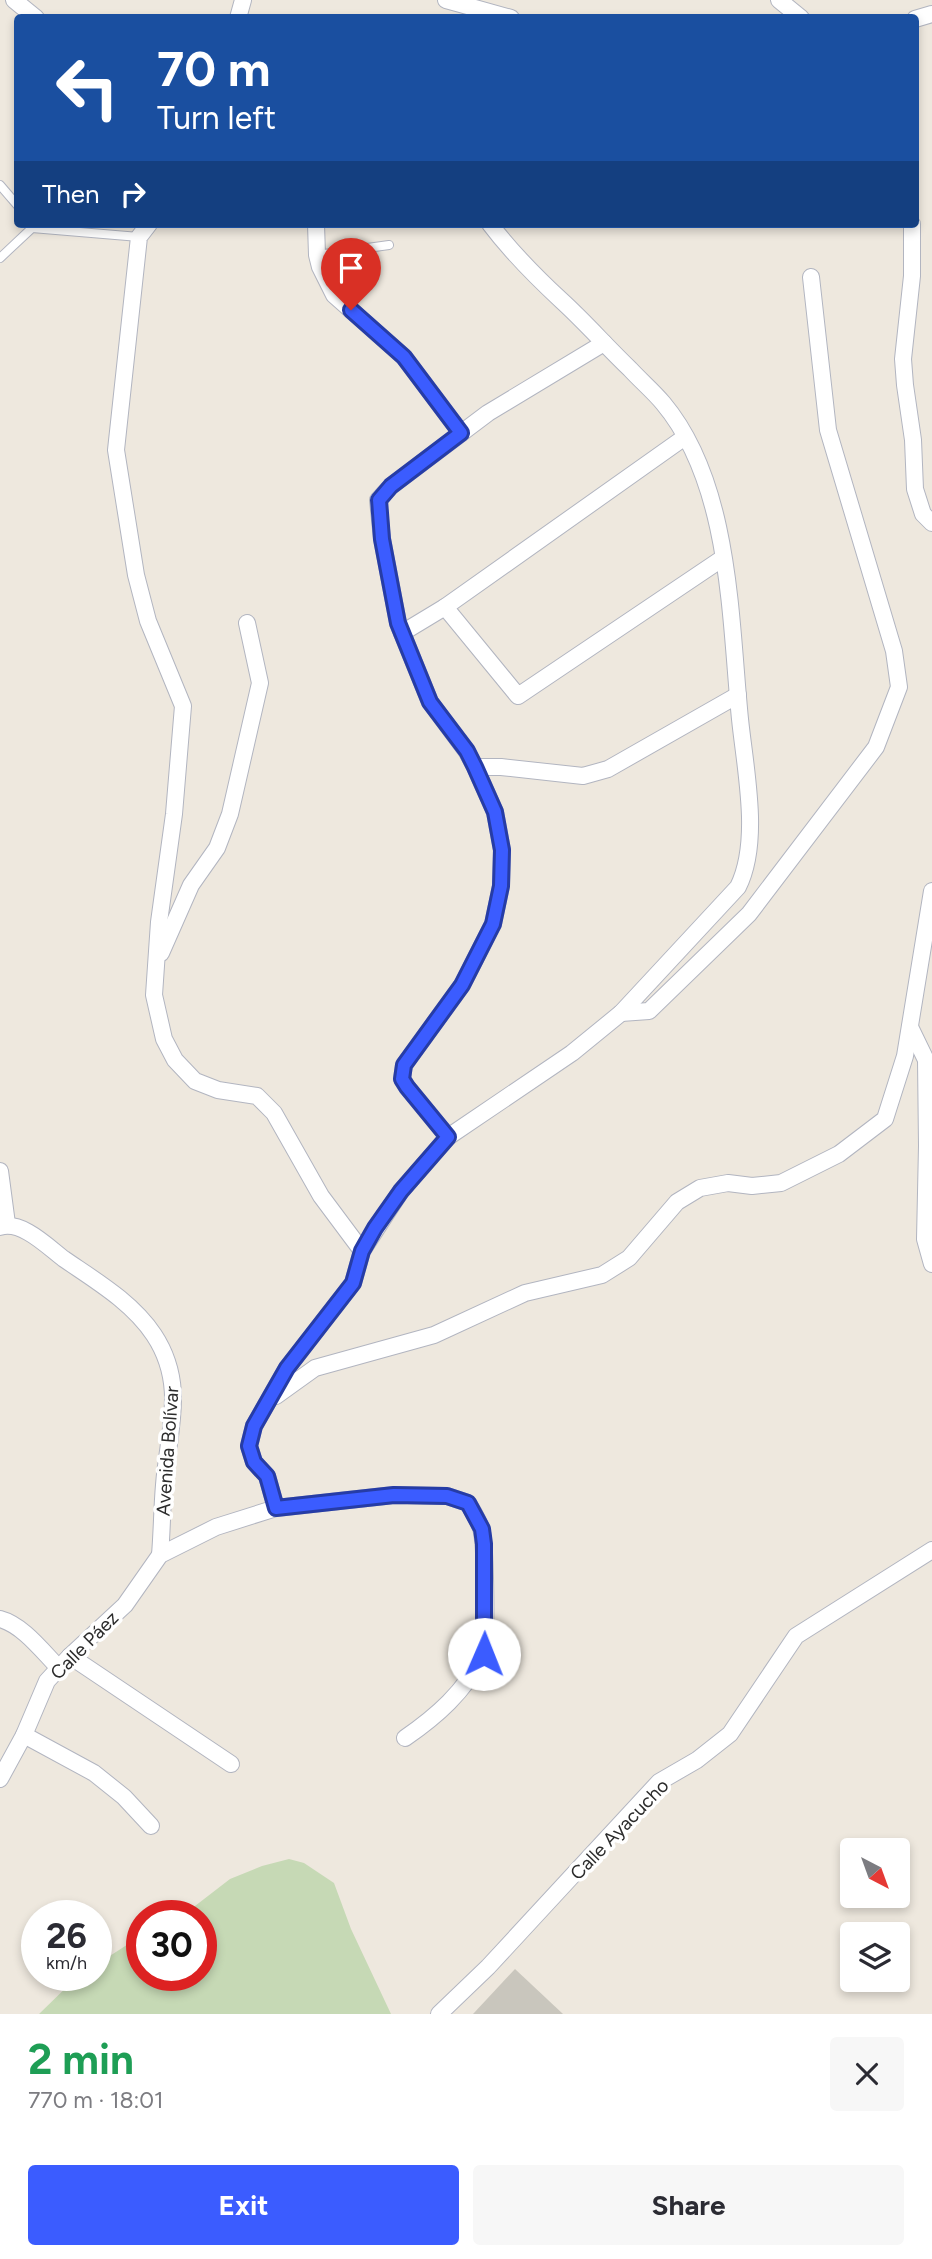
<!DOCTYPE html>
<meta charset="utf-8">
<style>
body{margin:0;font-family:Figtree,sans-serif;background:#f7f7f7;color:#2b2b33;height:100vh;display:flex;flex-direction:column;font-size:26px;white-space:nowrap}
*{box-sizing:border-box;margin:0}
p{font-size:23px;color:#7c7c81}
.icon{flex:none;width:38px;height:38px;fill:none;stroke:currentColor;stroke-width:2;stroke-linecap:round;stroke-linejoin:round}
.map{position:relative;height:2014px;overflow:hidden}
.panel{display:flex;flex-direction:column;background:#fff;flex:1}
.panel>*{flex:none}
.banner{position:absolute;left:14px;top:14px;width:905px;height:214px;border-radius:7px;box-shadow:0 4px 10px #0003;background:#1a4fa0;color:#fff;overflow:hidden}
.needle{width:46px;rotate:139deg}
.buttons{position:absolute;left:840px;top:1838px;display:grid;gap:14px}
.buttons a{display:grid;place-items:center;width:70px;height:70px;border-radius:7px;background:#fff;box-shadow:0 4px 10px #0003;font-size:35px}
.speed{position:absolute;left:21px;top:1900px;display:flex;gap:14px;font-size:35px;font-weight:700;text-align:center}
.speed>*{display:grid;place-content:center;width:91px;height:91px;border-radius:50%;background:#fff;box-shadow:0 4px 10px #0003;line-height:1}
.speed small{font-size:18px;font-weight:400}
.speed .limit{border:10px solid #d22;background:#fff;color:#111}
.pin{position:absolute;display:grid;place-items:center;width:60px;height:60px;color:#fff;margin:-72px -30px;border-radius:50% 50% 50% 0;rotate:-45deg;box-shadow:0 0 7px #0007}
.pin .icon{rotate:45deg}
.me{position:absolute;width:77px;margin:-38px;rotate:1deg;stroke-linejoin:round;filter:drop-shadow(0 0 5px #0008)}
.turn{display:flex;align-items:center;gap:24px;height:147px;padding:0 28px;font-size:32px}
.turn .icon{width:91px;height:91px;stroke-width:2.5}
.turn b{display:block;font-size:49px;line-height:60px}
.then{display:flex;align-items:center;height:66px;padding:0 28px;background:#0003;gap:14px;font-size:26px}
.round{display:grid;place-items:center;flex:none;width:74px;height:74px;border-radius:7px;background:#f7f7f7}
.summary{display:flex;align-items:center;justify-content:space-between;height:119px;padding:0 28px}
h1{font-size:42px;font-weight:700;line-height:52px;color:#1e9e55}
.action{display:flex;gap:14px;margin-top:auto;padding:14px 28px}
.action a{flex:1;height:80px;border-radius:7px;background:#3b5cff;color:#fff;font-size:28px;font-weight:700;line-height:80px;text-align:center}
.action a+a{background:#f7f7f7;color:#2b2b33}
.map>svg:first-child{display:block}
.cemetery{fill:#c6d9b5}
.building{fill:#c9c6bd}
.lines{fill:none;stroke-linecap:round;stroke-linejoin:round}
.lane-casing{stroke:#b2b5c0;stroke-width:10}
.street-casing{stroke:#b2b5c0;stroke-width:18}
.lane{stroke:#fff;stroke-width:8}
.street{stroke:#fff;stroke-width:16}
.route-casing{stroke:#263ca6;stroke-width:18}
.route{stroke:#3b5cff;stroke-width:12}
.labels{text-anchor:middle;stroke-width:7;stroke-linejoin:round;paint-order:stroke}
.street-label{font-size:19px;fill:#2c2c2c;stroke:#fff}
</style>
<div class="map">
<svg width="932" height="2014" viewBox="0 0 932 2014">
<rect width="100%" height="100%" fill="#eee8de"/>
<polygon class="cemetery" points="289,1859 304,1863 334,1883 351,1929 391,2014 39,2014 77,1977 96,1976 96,1965 142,1935 142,1976 201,1976 201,1916 182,1916 230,1879 262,1866"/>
<polygon class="building" points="515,1969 563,2014 473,2014"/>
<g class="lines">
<g class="lane-casing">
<g id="lane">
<polyline points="0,185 18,206"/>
<polyline points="317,255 389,245"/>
<polyline points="0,258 32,228 139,237"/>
</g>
</g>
<g class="street-casing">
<g id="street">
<polyline points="14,0 36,18"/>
<polyline points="446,0 511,18"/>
<polyline points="779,0 801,18"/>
<polyline points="238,18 243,0"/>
<polyline points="915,19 932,14"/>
<polyline points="149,224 139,237 116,450 136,575 148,621 183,706 174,814 159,922 154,995 164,1039 175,1060 195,1081 218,1090 257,1096 274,1113 321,1196 362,1251"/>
<polyline points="316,224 317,255 320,267 334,295 404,357 461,433"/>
<polyline points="912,224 912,276 903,359 905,385 913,440 915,489 923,514 932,523"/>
<polyline points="445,607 518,696 723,558"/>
<polyline points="402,633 445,607 685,437"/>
<polyline points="475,767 501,767 583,776 608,769 738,695"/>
<polyline points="161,953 191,885 217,848 230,814 260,683 247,623"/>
<polyline points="621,1013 649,1011 749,914 876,747 899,687 894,651 828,430 811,277"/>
<polyline points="910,1027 926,1060 927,1146 925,1239 932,1264"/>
<polyline points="448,1137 407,1087 402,1079 404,1065 462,985 493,924 501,886 502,850 495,812 475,767 467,752 430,702 398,623 382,539 378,500 391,486 488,413 604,343"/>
<polyline points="0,1171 7,1224"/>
<path d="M0,1227c22,-7 48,20 64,32 32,22 68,43 90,76 33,50 14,96 10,150 -2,23 -2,46 -4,70"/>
<polyline points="276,1396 315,1368 434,1335 525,1293 602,1275 629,1258 677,1202 700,1188 728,1183 752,1186 781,1183 839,1154 885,1119 905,1056 932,891"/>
<path d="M276,1508l-9,-32 -13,-14 -5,-16 5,-20 33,-58 66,-85 9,-32 39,-60 47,-54 124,-84 49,-40 117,-126c23,-46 7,-118 2,-168 -10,-100 -9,-235 -77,-316 -10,-12 -22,-22 -33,-34 -23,-22 -44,-46 -68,-68 -26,-24 -50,-48 -72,-77"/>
<path d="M0,1619c23,6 43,33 59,49"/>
<polyline points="70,1656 231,1764"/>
<polyline points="24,1735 94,1773 124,1797 151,1826"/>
<path d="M0,1779l24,-44 23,-54 23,-25 55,-51 35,-50 56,-28 60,-19 118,-13 53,1 21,7c5,9 12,19 14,29 3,18 6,112 0,125 -18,35 -45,59 -77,81"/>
<polyline points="439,2014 488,1967 659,1782 697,1760 730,1734 796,1636 932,1550"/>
</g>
</g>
<use href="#lane" class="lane"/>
<use href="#street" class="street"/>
</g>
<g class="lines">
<g class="route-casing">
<polyline id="route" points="351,310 404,357 461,433 391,486 379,500 382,539 398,623 430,702 467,751 475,767 495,812 502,850 501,886 493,924 462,985 404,1065 402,1079 407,1087 448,1137 401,1191 375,1228 362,1251 353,1283 287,1368 254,1426 249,1446 254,1462 267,1476 276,1508 394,1495 447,1496 468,1503 482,1529 484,1544 484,1654"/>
</g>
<use href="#route" class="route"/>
</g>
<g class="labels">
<g class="street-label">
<text transform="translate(167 1451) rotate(-86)" y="7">Avenida Bolívar</text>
<text transform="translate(84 1645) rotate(-45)" y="7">Calle Páez</text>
<text transform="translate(619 1829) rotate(-46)" y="7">Calle Ayacucho</text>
</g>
</g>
</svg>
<div class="buttons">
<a><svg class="needle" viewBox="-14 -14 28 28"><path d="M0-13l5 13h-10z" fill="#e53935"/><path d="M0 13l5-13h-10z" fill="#7c7c81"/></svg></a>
<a><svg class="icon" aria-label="layers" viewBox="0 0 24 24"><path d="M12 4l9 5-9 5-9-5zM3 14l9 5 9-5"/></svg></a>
</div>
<div class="speed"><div>26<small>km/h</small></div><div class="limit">30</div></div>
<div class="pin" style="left:351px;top:310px;background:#d93025"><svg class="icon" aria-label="arrive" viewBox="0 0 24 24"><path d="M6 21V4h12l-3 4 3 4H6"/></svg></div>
<svg class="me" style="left:484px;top:1654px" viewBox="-20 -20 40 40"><circle r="19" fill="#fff"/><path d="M0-13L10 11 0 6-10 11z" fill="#3b5cff"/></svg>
<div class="banner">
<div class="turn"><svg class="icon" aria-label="left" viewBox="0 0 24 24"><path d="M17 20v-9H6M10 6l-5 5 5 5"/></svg><div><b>70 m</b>Turn left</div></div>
<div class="then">Then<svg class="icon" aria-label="right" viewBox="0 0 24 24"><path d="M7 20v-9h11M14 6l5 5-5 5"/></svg></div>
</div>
</div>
<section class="panel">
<div class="summary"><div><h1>2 min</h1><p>770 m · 18:01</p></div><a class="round"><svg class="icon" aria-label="close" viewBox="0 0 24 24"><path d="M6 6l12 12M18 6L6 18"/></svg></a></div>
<div class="action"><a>Exit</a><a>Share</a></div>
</section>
